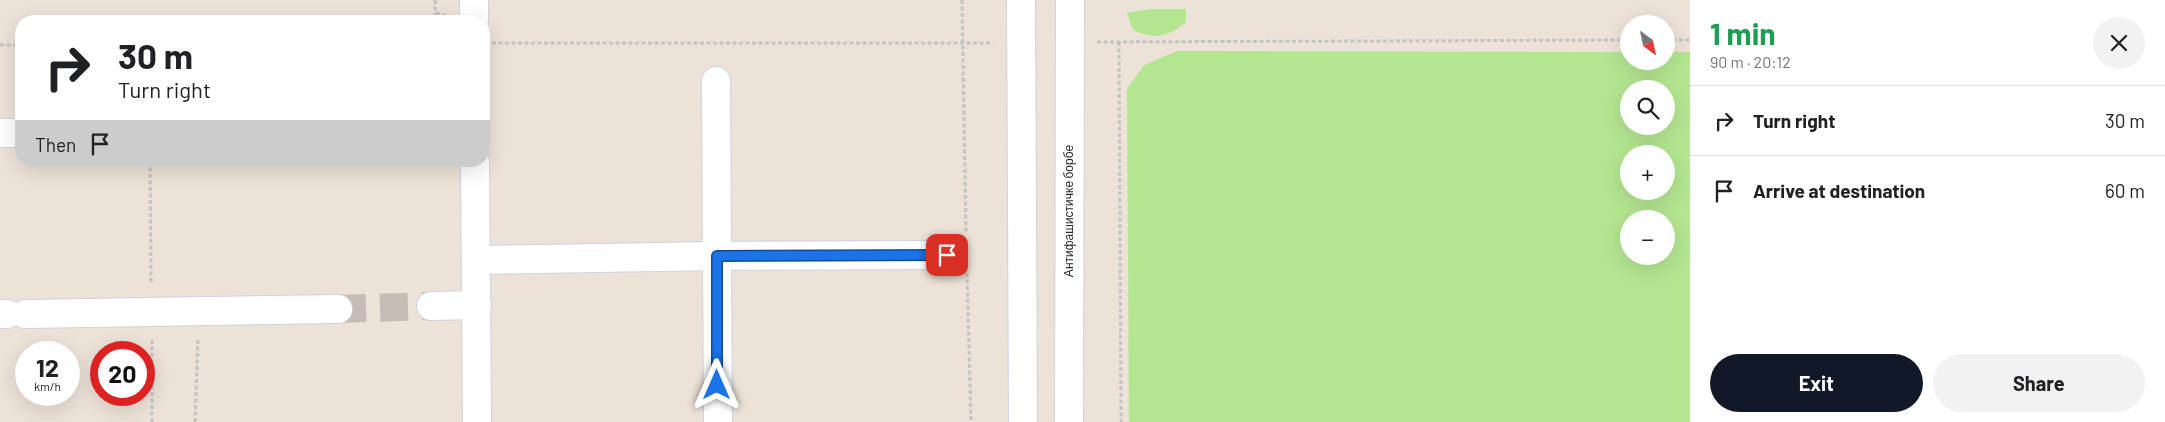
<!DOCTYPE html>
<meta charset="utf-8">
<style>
body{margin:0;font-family:Barlow,sans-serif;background:#f2f2f2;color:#202124;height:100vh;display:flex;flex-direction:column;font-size:19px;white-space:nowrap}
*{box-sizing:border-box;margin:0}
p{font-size:16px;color:#757577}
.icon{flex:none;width:28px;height:28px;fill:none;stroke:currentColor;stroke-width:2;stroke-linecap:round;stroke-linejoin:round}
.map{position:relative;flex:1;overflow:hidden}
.drawer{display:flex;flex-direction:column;background:#fff;width:475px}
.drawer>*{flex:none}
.hud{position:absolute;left:15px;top:15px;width:475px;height:152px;border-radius:20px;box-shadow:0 5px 20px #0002;background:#fff;color:#202124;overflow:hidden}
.needle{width:32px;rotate:147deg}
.fabs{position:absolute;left:1620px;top:15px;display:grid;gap:10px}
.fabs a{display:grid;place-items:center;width:55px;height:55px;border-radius:50%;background:#fff;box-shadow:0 5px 20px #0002;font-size:25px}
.speed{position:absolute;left:15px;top:341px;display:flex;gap:10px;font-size:25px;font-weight:700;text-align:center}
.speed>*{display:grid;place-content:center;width:65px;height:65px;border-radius:50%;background:#fff;box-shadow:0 5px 20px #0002;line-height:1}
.speed small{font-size:12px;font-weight:400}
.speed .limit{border:8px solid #d22;background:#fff;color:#111}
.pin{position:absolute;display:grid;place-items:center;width:42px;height:42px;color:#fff;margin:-21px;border-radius:10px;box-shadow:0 2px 8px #0006}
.me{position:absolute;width:55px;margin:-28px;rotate:0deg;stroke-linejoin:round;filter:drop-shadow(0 0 4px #0008)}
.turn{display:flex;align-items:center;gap:18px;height:105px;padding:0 20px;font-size:22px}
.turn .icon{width:65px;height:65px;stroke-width:2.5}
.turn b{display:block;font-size:35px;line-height:42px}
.then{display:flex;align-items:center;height:48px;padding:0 20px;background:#0003;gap:10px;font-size:19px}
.round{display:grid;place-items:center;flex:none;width:52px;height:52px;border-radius:26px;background:#f2f2f2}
.overview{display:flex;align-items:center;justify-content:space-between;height:85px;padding:0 20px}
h1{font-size:30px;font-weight:700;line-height:38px;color:#1e9e55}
.action{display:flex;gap:10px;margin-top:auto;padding:10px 20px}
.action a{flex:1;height:58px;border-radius:30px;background:#111827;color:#fff;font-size:20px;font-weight:700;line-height:58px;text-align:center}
.action a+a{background:#f2f2f2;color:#202124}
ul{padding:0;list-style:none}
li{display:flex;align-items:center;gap:15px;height:70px;padding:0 20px;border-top:1px solid #e0e0e0}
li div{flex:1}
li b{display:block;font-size:19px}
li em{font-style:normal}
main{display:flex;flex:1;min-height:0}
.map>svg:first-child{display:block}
.green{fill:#b4e691;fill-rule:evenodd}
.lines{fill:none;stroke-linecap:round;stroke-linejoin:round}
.minor-tunnel{stroke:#c5bdb5;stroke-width:28;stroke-dasharray:28 14;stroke-linecap:butt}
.minor-casing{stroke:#ced3e2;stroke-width:30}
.path{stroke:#c3c3c3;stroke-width:3;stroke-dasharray:4 2.5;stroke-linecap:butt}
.minor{stroke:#fff;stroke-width:28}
.route-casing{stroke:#114b97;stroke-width:12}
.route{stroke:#1a73e8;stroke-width:9}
.labels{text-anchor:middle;stroke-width:4.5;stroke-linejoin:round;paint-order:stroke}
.street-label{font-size:12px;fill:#282828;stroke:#fff}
</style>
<main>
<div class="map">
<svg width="1690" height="422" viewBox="0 0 1690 422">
<rect width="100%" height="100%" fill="#ece2d8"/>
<g class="green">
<path d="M1151,9h35v13c-18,15 -31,18 -53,8l-6,-17z"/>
<path d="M1177,51l452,1v9h37v-9h24v370h-561l-2,-333 17,-24zM1629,89h37v37h-37zM1629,154h37v37h-37zM1629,219h37v37h-37z"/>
</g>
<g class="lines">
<polyline class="minor-tunnel" points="338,309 431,306"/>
<g class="minor-casing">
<g id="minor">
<polyline points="474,0 474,21"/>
<polyline points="1021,0 1023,422"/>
<polyline points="0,133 21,133"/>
<polyline points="475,161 477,422"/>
<polyline points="476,260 717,256 716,81"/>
<polyline points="431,306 477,305"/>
<polyline points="0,314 7,314"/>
<polyline points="25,314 338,309"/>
<polyline points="718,422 717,256 947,255"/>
<polyline points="1069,422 1070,0"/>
</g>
</g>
<g class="path">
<polyline points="435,0 435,21"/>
<polyline points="962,0 966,234"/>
<polyline points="436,13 447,16"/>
<polyline points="1666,40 1690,40"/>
<polyline points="1097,42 1629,40"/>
<polyline points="1119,42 1121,422"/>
<polyline points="492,43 993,43"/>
<polyline points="0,45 21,45"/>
<polyline points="150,161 151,284"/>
<polyline points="967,273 971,422"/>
<polyline points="152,340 152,422"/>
<polyline points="195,422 198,338"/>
</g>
<use href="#minor" class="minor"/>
</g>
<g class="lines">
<g class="route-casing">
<polyline id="route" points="717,385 717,256 947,255"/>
</g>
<use href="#route" class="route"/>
</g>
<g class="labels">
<g class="street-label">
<text transform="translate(1069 211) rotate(-90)" y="4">Антифашистичке борбе</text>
</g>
</g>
</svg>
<div class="fabs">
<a><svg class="needle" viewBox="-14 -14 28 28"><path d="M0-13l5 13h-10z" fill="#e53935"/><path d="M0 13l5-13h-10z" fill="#757577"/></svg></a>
<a><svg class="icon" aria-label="search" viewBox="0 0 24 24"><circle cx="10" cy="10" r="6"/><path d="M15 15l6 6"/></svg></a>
<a>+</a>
<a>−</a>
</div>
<div class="speed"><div>12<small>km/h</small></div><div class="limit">20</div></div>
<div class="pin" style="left:947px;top:255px;background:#d93025"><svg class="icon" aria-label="arrive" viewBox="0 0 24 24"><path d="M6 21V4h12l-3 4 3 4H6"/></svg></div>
<svg class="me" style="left:717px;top:385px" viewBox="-20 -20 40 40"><path d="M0-17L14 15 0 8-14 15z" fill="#1a73e8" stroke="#fff" stroke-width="4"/></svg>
<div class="hud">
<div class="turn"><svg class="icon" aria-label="right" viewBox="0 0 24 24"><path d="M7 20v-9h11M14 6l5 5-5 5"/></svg><div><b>30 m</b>Turn right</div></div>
<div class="then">Then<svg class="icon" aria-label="arrive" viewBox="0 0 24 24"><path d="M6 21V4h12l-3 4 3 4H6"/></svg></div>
</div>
</div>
<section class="drawer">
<div class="overview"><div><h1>1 min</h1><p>90 m · 20:12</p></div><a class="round"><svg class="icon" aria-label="close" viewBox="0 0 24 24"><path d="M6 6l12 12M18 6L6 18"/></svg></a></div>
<ul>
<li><svg class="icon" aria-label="right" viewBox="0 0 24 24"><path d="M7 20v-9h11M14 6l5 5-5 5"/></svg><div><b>Turn right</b></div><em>30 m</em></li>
<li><svg class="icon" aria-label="arrive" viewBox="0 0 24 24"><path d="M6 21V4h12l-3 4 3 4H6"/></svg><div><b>Arrive at destination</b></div><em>60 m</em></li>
</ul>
<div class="action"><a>Exit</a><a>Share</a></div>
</section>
</main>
